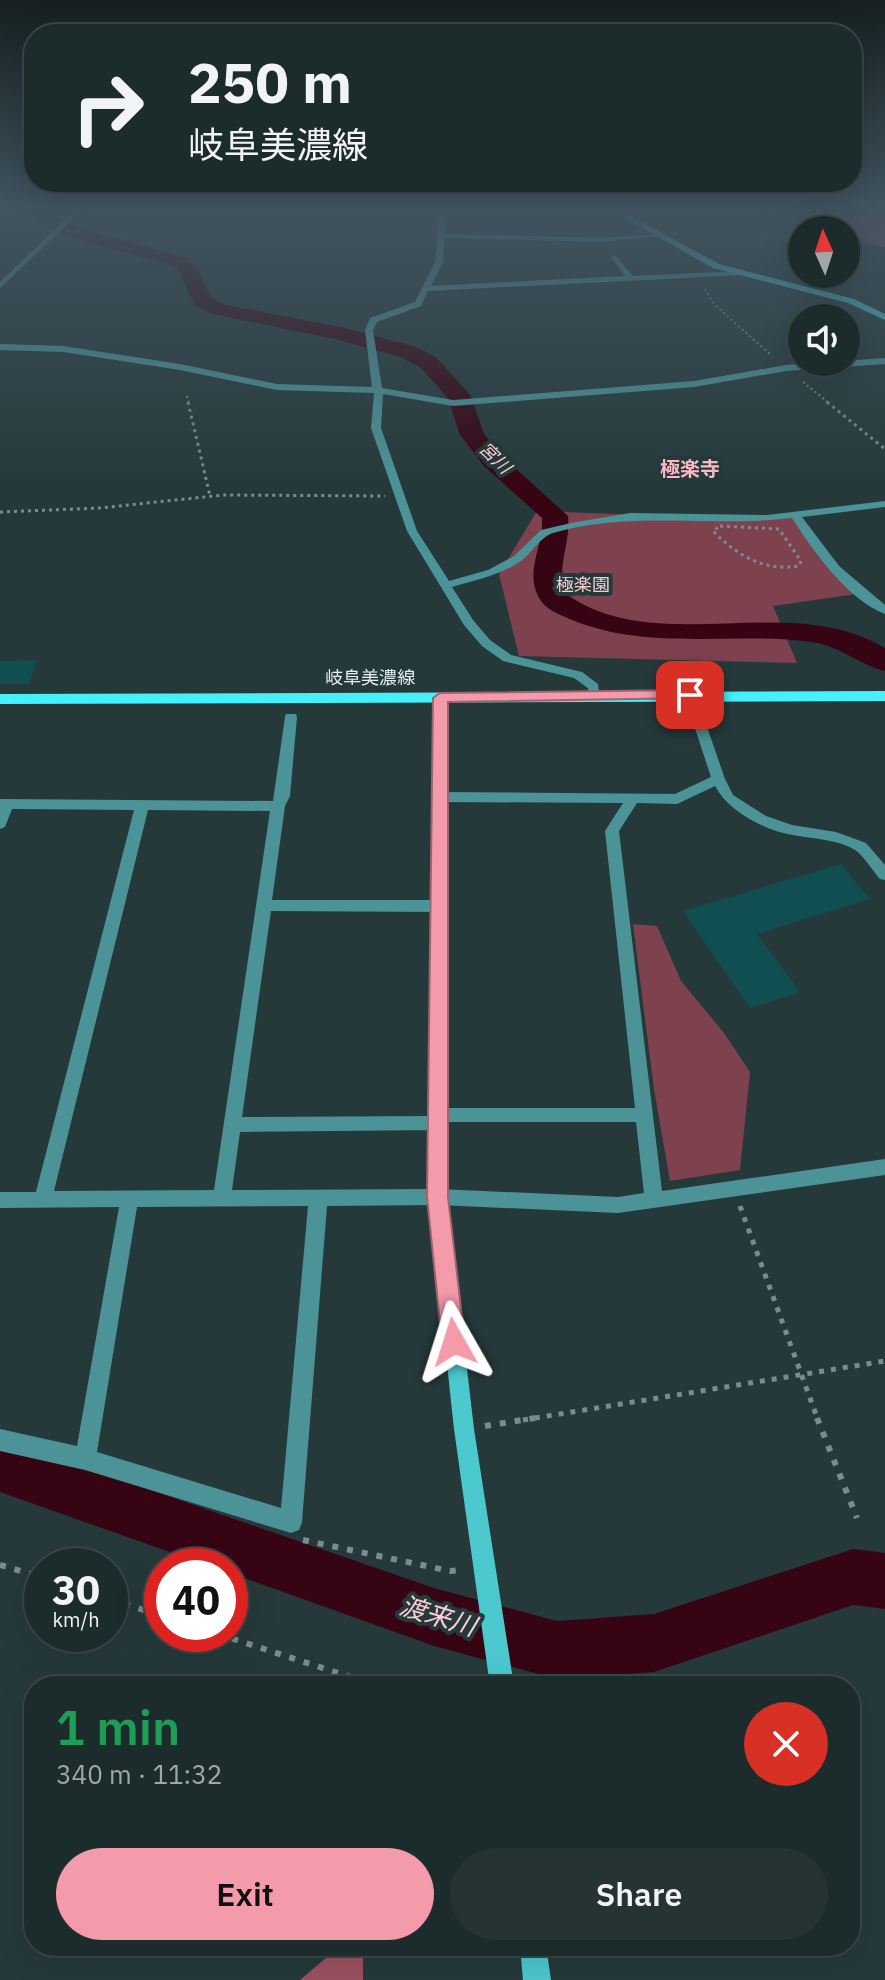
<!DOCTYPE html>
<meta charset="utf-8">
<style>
body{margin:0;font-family:"IBM Plex Sans","Noto Sans JP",sans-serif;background:#253334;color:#f1f3f6;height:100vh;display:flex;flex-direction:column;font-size:30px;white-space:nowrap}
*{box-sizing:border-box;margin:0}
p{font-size:26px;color:#a0a7a9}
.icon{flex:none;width:44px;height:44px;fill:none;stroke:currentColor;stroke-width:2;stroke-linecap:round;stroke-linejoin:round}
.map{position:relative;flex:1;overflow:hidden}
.sheet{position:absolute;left:24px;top:1676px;width:836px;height:280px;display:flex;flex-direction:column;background:#1c2b2c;border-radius:32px;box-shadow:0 8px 32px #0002,0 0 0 2px #3a4748}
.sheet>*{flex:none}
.hud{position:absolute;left:24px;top:24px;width:838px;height:168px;border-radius:32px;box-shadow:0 8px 32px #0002,0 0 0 2px #3a4748;background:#1c2b2c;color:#f1f3f6;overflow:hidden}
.needle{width:52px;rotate:357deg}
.buttons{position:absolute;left:788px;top:216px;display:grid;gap:16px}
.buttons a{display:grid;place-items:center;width:72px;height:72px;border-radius:50%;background:#1c2b2c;box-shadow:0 8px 32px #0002,0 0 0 2px #3a4748;font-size:40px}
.speed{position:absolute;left:24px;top:1548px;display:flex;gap:16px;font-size:40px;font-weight:700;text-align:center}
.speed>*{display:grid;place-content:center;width:104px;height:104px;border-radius:50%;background:#1c2b2c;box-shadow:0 8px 32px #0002,0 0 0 2px #3a4748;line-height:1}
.speed small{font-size:20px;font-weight:400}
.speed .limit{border:12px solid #d22;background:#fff;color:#111}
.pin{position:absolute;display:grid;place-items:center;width:68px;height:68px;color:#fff;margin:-34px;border-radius:16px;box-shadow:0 4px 12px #0006}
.me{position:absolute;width:88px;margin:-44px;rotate:354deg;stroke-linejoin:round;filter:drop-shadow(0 0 6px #0008)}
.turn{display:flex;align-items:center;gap:28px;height:168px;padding:0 32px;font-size:36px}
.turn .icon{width:104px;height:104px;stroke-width:2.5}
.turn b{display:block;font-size:56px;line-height:68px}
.round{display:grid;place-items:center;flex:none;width:84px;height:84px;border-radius:42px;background:#253334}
.head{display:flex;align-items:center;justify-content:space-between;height:136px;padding:0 32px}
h1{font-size:48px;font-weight:600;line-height:60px;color:#1e9e55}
.button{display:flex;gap:16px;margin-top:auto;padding:16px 32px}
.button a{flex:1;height:92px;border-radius:48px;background:#f39aab;color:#111;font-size:32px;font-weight:600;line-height:92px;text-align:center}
.button a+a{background:#253334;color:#f1f3f6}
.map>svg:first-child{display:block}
.green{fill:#7e424f}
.forest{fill:#9b5161}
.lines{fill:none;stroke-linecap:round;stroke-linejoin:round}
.river{fill:#370414;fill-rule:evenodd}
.building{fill:#114e52}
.path-far3{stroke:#7c8b8c;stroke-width:2;stroke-dasharray:2 3;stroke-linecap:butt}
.path-far2{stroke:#7c8b8c;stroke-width:3;stroke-dasharray:3 4;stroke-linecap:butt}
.path-far1{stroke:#7c8b8c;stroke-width:5;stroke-dasharray:5 7;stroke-linecap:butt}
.path{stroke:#7c8b8c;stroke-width:6;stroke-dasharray:6 9;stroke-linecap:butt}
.street{fill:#4c9397;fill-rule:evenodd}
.secondary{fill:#4cc8cf;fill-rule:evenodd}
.primary{fill:#44f1fa;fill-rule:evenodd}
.route{fill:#f39aab;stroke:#9e646f;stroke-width:2}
.labels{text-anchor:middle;stroke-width:8;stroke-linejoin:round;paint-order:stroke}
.far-water-label{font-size:18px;font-style:italic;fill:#fbced5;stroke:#26393a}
.far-park-label{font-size:18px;fill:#f9ccd3;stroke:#26393a}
.far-street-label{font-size:18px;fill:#e3eeef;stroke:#26393a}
.far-quarter-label{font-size:20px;font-weight:bold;fill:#fcb8c4;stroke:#26393a}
.near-water-label{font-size:26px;font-style:italic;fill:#fbced5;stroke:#26393a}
</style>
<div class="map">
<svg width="885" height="1980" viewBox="0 0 885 1980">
<rect width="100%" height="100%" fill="#26393a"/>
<g class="green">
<polygon points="537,511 715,518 796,516 863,593 773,606 797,663 519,656 499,574"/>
<polygon points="633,924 657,926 681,981 724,1033 750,1072 740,1170 670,1181 654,1089"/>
</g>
<g class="forest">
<polygon points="815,208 885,208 885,248 846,235 846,230 818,225"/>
<polygon points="340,1946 363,1946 363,1980 300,1980"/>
</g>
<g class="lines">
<g class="river">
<path d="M18,208h23l39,20 107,30 12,13 12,27 15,7 119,23 71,19 20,10 35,39 13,38 18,22 66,60c3,27 -12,51 -3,77 90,66 223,-3 320,55v23c-26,-6 -45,-25 -73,-29 -81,-11 -161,10 -240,-22 -14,-6 -28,-11 -34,-24 -13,-25 6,-52 4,-78l-58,-52 -24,-31 -12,-37 -28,-31 -20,-10 -65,-18 -122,-25 -18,-8 -15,-33 -7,-7 -107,-30z"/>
<polygon points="0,1438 434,1588 557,1621 654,1614 853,1549 885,1553 885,1609 853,1605 654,1672 557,1679 434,1646 230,1573 230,1566 209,1566 0,1492"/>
</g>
</g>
<g class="building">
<polygon points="37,660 29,684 0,684 0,661"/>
<polygon points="841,864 870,899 757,934 800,992 750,1008 683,911"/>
</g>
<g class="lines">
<g class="path-far3">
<polyline points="705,289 715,305 772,356"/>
<polyline points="803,382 830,404"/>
<polyline points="187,396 189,404"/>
</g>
<g class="path-far2">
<polyline points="188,402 210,496"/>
<polyline points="827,402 885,449"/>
<polyline points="0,512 100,508 223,495 385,496"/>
<path d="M720,526l59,3 22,32 -2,5c-34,6 -63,-11 -86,-35z"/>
</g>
<g class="path-far1">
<polyline points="740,1206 818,1420"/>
<polyline points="523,1420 885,1361"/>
</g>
<g class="path">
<polyline points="817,1418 857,1518"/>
<polyline points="485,1426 535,1418"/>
<polyline points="303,1540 450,1571 462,1570"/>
<polyline points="0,1565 42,1577"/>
<polyline points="110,1599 162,1616"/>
<polyline points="218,1634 378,1686"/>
</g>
<g class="street">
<polygon points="77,208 85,208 0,288 0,282"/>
<path d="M440,208h8l-3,26 157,4 56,-4 4,2 -60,6 -157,-4 -2,24 -12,24 194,-10 -14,-19 4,-2 18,21 109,-5 4,2 -4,2 -314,16 -7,15 -44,16 -4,8 9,58 71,12 241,-19 92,-16 99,-7v6l-99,7 -92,16 -241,19 -70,-12 -2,34 36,103 32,50 39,-11 26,-14 27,-26 30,-7 59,-10 137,2 118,-14v6l-83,10 37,49 46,39v9c-37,-14 -72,-63 -93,-96 -80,10 -160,-8 -239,15 -13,4 -21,20 -32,28 -20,14 -45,19 -69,26l21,33 17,20 21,15 71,17 16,12 2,14 -6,4 -4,-1 -2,-13 -14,-10 -71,-17 -21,-15 -18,-21 -57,-94 -36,-103 3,-35 -97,-3 -97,-20 -117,-18 -63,-2v-6l63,2 117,18 97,20 95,3 -7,-57 5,-12 45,-16 20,-40z"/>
<path d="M690,691l6,4 29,84 8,16 33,21 26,9 44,7 30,11 19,22v15l-5,-1c-8,-9 -16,-23 -25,-29 -18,-11 -42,-11 -62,-15 -29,-5 -64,-23 -78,-49l-38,18 -40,-1 -18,28 43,360 223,-32v16l-267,38 -180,-8 -111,1 -25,316 -3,8 -8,3 -206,-63 -85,-19v-22l77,17 42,-239 -119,1v-16h36l98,-382 -122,-1 -7,18 -5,2v-30l273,2 12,-84 1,-3h10l1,3 -7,79 -5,10 -13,94h167l8,6 -8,6 -168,-1 -29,206 188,-1 2,-6 6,-2h197l-30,-277 18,-28 -182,-1 -7,-5 7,-5 234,2 36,-17 -27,-82zM148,810l122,1 -56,379 -160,1zM446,1122h190l8,71 -26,4 -180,-8 -206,1 8,-58 198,-2 6,-2zM308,1206l-27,302 -184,-56 40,-245z"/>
</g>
<g class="secondary">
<polygon points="607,208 616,208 719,264 854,299 885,314 885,320 848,303 713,268"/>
<polygon points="440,694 446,698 447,1197 474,1429 514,1686 490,1686 454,1429 429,1197 434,698"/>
<polygon points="520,1946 546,1946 551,1980 523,1980"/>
</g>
<polygon class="primary" points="885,691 885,701 0,704 0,694"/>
</g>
<linearGradient id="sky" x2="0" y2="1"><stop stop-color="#151f20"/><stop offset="0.43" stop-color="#415460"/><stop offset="1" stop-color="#415460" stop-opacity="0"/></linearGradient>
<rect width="885" height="485" fill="url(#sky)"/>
<polygon class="route" points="690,690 697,695 695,698 448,702 448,1197 465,1342 462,1350 454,1353 446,1350 442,1342 427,1197 433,698 440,693"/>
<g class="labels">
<g class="far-water-label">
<text transform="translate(495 458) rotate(44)" y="6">宮川</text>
</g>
<g class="far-park-label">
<text x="583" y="591">極楽園</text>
</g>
<g class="far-street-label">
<text x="370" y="684">岐阜美濃線</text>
</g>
<g class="far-quarter-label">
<text x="690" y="476">極楽寺</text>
</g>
<g class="near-water-label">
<text transform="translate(438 1616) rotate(17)" y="9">渡来川</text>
</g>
</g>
</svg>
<div class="buttons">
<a><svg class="needle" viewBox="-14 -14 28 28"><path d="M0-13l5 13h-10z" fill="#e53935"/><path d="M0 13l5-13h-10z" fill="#a0a7a9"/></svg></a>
<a><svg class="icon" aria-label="sound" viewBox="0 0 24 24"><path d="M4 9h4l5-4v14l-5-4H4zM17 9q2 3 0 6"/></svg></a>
</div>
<div class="speed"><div>30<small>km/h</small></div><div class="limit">40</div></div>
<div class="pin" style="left:690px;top:695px;background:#d93025"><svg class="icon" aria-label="arrive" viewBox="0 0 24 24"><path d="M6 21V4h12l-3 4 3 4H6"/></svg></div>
<svg class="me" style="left:454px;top:1342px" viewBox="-20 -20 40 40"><path d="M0-17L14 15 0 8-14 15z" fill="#f39aab" stroke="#fff" stroke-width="4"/></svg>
<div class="hud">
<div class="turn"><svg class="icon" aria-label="right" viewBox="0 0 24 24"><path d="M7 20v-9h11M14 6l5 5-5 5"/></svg><div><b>250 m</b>岐阜美濃線</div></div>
</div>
<section class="sheet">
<div class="head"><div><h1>1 min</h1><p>340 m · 11:32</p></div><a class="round" style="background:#d93025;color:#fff"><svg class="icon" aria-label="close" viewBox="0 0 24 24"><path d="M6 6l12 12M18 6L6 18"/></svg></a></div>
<div class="button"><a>Exit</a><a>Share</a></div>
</section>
</div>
